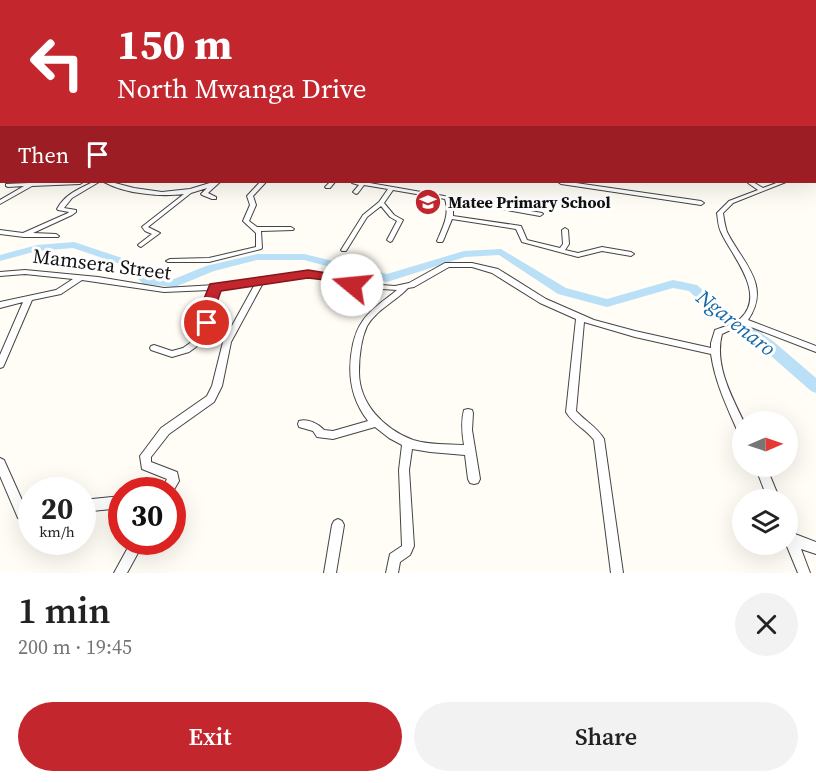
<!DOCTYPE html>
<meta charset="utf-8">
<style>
body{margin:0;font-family:"Source Serif 4",serif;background:#f2f2f2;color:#222;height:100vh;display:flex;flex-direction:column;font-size:22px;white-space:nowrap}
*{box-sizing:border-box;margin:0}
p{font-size:20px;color:#767676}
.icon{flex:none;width:33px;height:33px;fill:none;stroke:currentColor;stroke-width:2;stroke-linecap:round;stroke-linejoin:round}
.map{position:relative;height:573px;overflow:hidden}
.sheet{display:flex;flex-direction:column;background:#fff;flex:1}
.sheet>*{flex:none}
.guide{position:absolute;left:0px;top:0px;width:816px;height:183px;box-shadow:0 6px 24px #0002;background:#c4262e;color:#fff;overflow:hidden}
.needle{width:39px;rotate:88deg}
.tools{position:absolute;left:732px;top:411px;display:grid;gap:12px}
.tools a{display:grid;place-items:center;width:66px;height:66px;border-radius:50%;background:#fff;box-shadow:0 6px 24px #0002;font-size:30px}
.speed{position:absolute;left:18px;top:477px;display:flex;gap:12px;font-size:30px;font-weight:700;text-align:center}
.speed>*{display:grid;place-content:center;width:78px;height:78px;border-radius:50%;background:#fff;box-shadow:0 6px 24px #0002;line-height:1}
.speed small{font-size:15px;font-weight:400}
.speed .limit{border:9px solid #d22;background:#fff;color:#111}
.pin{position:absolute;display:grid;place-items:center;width:51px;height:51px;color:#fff;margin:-26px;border:3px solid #fff;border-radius:50%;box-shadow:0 2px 6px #0007}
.me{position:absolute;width:66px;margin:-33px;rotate:287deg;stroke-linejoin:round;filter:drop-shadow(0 0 4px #0008)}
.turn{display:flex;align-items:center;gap:21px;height:126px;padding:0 18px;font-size:27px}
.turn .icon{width:78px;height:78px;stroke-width:2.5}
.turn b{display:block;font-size:42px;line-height:51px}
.then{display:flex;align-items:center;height:57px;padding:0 18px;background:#0003;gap:12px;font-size:22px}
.round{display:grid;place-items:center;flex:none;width:63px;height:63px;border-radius:32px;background:#f2f2f2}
.head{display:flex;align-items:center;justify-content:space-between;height:102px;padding:0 18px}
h1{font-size:36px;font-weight:600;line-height:45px}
.button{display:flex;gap:12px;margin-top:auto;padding:12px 18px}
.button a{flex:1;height:69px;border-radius:36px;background:#c4262e;color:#fff;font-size:24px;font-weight:600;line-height:69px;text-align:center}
.button a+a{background:#f2f2f2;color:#222}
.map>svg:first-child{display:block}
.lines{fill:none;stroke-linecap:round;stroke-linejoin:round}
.river{fill:#b9e0f7;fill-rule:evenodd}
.minor-casing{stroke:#444;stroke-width:2}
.minor{fill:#fff;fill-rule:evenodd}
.route{fill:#c4262e;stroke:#7f191e;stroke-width:1.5}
.labels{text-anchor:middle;stroke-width:6;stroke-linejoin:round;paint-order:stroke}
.far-poi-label{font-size:16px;font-weight:bold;fill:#111;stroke:#fff;text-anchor:start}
.street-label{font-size:20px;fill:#111;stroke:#fff}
.water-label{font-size:21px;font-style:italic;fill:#1768a6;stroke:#fff}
</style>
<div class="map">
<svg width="816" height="573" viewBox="0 0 816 573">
<rect width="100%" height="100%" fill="#fffdf5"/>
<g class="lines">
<polygon class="river" points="74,242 134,262 150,278 174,279 206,266 257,254 304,254 387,274 464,251 501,249 566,288 607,299 673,280 697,285 724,309 773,341 816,378 816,393 811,391 763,349 714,315 689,291 673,288 607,307 558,294 499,255 465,257 387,282 304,260 257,260 214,271 175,287 143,284 126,266 73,248 37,251 0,261 0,255 37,245"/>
<g class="minor-casing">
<g id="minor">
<rect x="0" y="65" width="2" height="2"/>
<rect x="814" y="67" width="2" height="2"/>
<polygon points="814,85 816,86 816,88 814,88"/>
<rect x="0" y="99" width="2" height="3"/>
<rect x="814" y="113" width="2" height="2"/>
<polygon points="816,173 816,177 814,177 814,174"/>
<polygon points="52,182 83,182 80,184 32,186 0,204 0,200 24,186 8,187 6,186 6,184"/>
<path d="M93,182h6l-27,16 -8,10 12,2v2l-4,3 -39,18 23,1 3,2 -1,1h-34l-24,-3v-4l23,3 45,-20 1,-1 -11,-2 -1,-1c8,-15 22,-20 36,-27z"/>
<path d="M104,182h7l23,6 28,4 28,-3 23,-7h7l-12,11 8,4v2h-4l-10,-4 -1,-1 6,-6 -16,5 -43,34 12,6 -19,14 -2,-1 -1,-1 1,-1 13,-10 -7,-3 -3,-4 1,-1 41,-32c-24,3 -58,0 -80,-12z"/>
<polygon points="260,182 266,182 253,196 256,205 249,221 257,227 291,227 294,229 293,230 261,231 262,248 261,249 209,262 168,262 166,261 170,259 209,258 256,247 256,233 243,221 250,205 247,196"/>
<polygon points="330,182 335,182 330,188 326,188 325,187"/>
<path d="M352,182h12l178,31 1,1 -3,2 -89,-16 2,9v7l68,10 6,14 33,8 3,-4 -1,-14 3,-2 3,2 1,14 -4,6 13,3 24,-6 29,5 3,2 -3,2 -29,-5 -24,6 -56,-15 -6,-13 -64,-10 -9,22 -1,1h-4l-1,-1c6,-14 13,-27 8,-42l-52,-9 -9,13 10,12 9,5 -11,21 -2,1 -3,-2 10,-19 -7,-4 -9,-11 -14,11 -21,34h-4l-1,-1 22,-35 16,-13 9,-13 -24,-4 -6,8 -2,1 -3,-2 6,-7 -7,-2z"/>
<polygon points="558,182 569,182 701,201 704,203 701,205 561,184"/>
<path d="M748,182h5l10,6 16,-6h7l-53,21 -10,10c1,7 2,13 4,19 15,30 45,53 21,88l68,26v6l-73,-28 -21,10c-8,30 9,61 22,88h-2v11l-4,-1c-11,-25 -23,-50 -27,-78l-76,-17 -51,-15 -8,89c9,10 21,16 28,28l19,134h-12l-17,-133c-8,-11 -21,-16 -28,-28l10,-93 -36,-16 -48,-30 -20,-6h-23l-35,20 -6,1c-12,13 -32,22 -41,38 -6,13 -8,32 -8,46 0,32 25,57 54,68 16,5 34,4 51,5 -2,-12 -3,-24 0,-35l4,-1 4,1 1,3 -1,17 8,49 -2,4 -4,1 -4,-1 -2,-4 -3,-24 -35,-3 -18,-3 -3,21 5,76 -4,9 -10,7 -2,11h-12l4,-19 12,-8 -3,-76 3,-25 -13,-7 -14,-11 -42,12 -16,-2 -4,-6 -14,-4 -1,-3 1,-3c8,-3 20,3 25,9l9,1 35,-10c-18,-23 -21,-49 -15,-77 2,-8 4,-15 9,-22 8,-13 23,-22 35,-32l-45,-3 -26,-8 -19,-3 -44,7 -32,59 -9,44 -8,16 -45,32 -18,23v5l26,10 2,9 -7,12v-3h-10l5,-11 -25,-10 -2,-13 21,-28 46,-32 5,-10 11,-44 32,-58 -37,5 -7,22 -1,17 -1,2 -13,17 -7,5 -17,5 -21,-7 -1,-2 1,-2 3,-1 18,6 11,-3 7,-5 12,-16 1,-16 7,-21 -46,2 -82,-12 -21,14 -29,6 -28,65 -1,2 -3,1v-13l23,-53 -23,6v-6l56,-12 17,-11 -48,-5 -25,2v-4l25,-2 73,7 66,11 51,-3 43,-6 3,-2 3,1 43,-6 20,3 26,8 42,3 14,-3 36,-20h27l26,6 48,30 48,21 41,11 76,17v-5l4,-13c8,-3 20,-6 26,-12 26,-25 -10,-63 -20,-86 -3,-6 -3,-13 -4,-19l12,-12 29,-11 -10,-7z"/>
<polygon points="0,458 4,460 26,509 32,511 32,523 18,518 0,476"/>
<polygon points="755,466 766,466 780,500 768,500"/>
<polygon points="122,496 122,508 82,512 82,500"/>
<polygon points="338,519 342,521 344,525 336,573 324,573 332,525 334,521"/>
<polygon points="788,527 792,529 795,534 816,542 816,554 801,549 810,573 798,573 786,544 788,544"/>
<polygon points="131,542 144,542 127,573 114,573"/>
</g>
</g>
<use href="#minor" class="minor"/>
</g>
<linearGradient id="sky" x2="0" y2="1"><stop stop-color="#95c6ee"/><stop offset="0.44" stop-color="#fffefa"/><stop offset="1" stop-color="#fffefa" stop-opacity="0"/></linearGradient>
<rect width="816" height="144" fill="url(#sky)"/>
<polygon class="route" points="308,270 327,273 357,282 359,285 352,289 325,280 308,278 221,291 214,311 215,323 213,327 207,328 200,323 199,311 210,284"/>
<defs>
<g id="school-disc" transform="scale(1.35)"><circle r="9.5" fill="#c4262e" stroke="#fff"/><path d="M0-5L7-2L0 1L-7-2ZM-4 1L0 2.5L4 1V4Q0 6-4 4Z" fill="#fff"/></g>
</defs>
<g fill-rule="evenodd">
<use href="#school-disc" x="428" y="202"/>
</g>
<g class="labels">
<g class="far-poi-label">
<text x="448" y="208">Matee Primary School</text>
</g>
<g class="street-label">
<text transform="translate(102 264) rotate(7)" y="7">Mamsera Street</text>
</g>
<g class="water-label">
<text transform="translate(736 323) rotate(38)" y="7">Ngarenaro</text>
</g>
</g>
</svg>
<div class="tools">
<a><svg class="needle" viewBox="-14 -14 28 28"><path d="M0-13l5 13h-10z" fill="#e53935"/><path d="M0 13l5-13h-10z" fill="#767676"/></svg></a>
<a><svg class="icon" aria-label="layers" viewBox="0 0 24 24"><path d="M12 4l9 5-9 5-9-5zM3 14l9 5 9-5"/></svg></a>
</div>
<div class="speed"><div>20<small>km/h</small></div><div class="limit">30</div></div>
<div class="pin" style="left:207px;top:323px;background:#d93025"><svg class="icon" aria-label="arrive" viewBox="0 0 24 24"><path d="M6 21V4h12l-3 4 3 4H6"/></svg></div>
<svg class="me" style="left:352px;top:285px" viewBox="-20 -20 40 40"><circle r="19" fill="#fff"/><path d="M0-13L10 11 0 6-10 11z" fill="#c4262e"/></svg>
<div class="guide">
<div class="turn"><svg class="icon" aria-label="left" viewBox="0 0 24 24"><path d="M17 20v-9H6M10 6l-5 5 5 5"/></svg><div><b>150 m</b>North Mwanga Drive</div></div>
<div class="then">Then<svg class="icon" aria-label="arrive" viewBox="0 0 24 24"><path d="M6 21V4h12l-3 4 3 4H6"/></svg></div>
</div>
</div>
<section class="sheet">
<div class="head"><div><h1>1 min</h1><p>200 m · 19:45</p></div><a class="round"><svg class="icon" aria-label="close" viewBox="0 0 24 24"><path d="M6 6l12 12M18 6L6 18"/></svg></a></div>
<div class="button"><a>Exit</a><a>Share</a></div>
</section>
